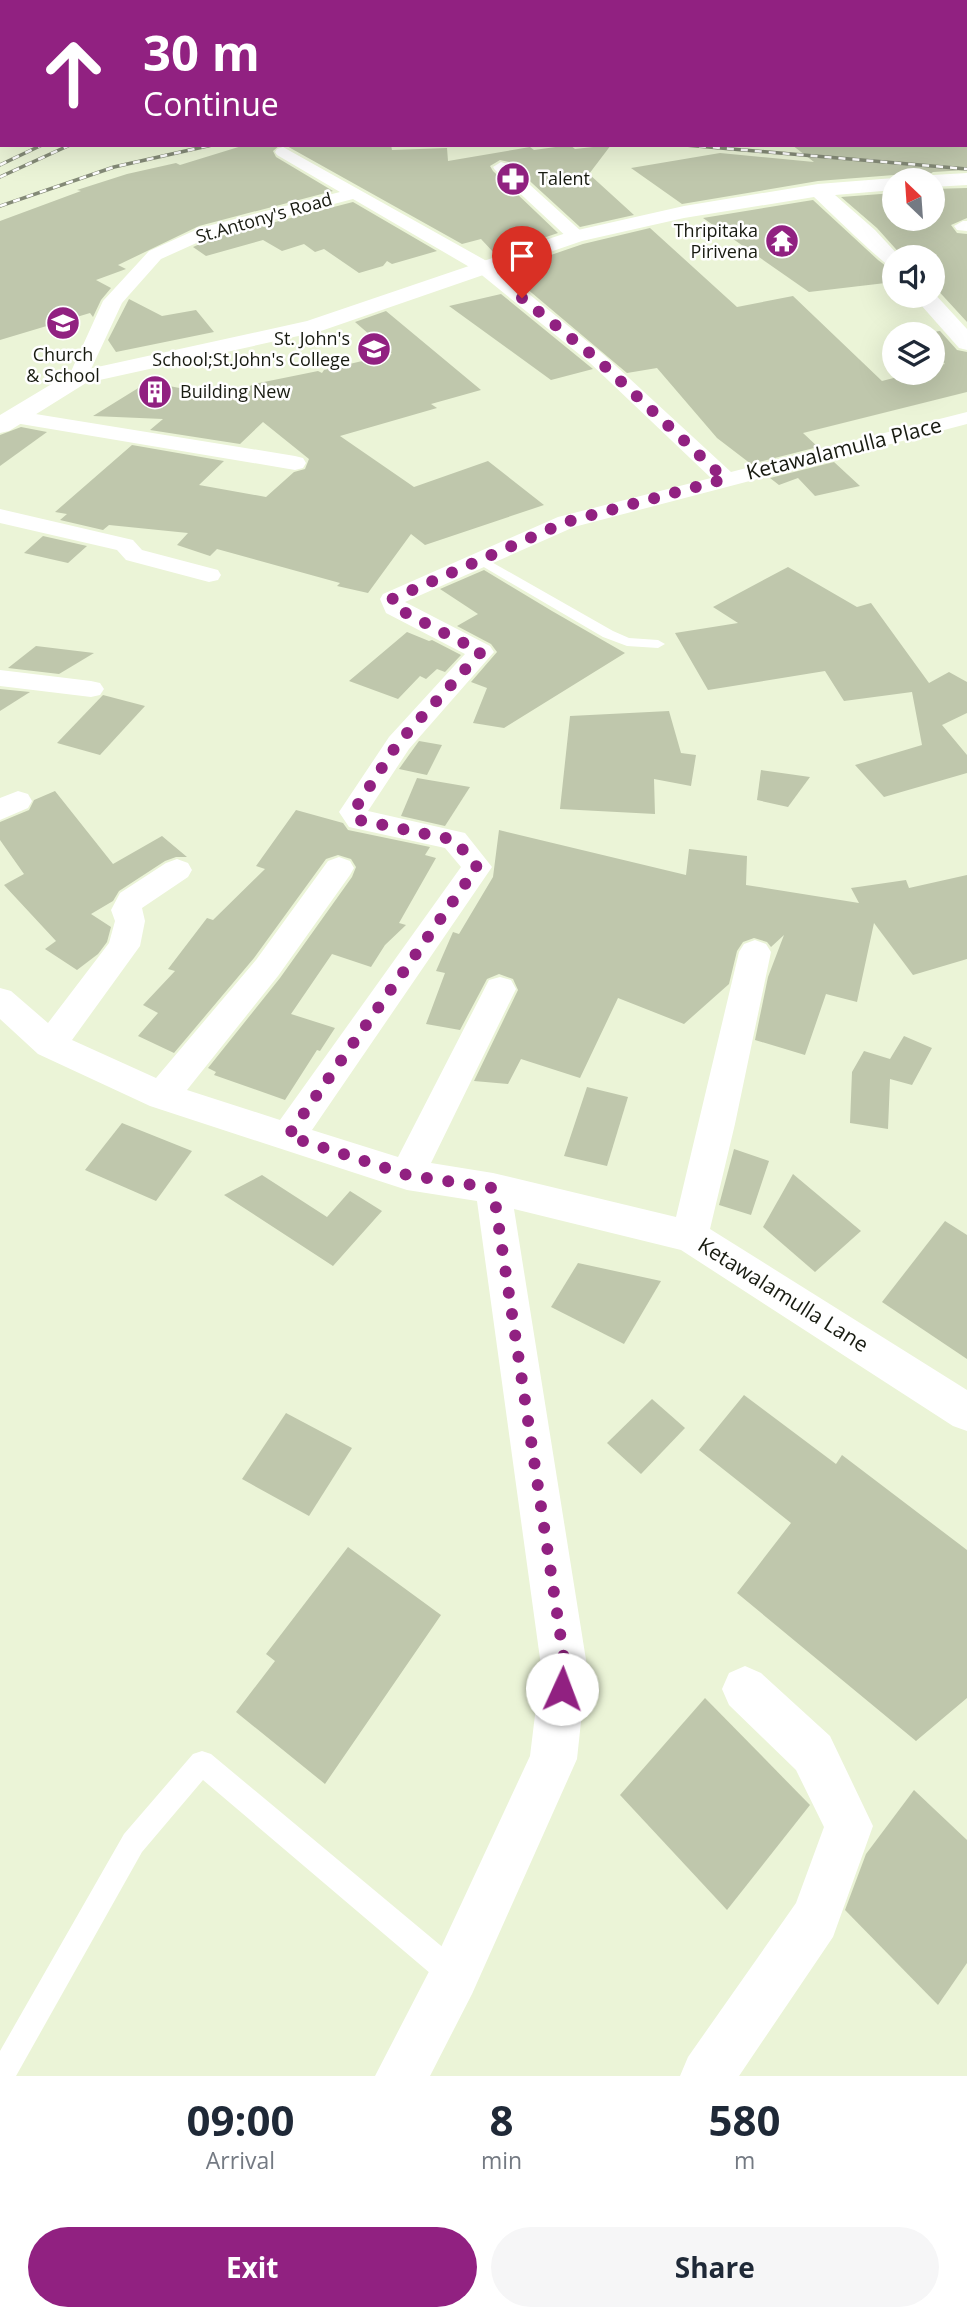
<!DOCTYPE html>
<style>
body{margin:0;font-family:"Open Sans",sans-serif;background:#f6f6f7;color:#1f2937;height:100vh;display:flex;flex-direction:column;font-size:26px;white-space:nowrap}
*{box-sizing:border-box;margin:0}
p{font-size:23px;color:#747a83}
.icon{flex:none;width:38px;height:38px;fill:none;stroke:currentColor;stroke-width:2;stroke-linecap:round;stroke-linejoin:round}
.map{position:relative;height:2076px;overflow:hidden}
.side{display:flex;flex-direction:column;background:#fff;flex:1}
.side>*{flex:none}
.hud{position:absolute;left:0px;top:0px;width:968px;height:147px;box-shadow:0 7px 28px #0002;background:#912181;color:#fff;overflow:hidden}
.needle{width:46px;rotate:335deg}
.buttons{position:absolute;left:882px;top:168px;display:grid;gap:14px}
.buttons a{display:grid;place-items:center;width:63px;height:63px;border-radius:50%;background:#fff;box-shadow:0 7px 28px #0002;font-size:35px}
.pin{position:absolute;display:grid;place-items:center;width:60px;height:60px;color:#fff;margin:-72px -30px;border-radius:50% 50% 50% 0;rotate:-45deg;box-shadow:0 0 7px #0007}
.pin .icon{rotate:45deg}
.me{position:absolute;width:77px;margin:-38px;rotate:2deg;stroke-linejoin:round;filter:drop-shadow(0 0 5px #0008)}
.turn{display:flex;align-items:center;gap:24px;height:147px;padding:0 28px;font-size:32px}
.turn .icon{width:91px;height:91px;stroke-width:2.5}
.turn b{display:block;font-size:49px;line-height:60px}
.eta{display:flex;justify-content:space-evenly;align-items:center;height:119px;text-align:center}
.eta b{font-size:42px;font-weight:700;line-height:49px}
.cta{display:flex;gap:14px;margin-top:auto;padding:14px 28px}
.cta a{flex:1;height:80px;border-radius:42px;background:#912181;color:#fff;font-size:28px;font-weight:700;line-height:80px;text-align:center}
.cta a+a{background:#f6f6f7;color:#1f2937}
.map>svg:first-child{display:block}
.building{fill:#bfc7ac}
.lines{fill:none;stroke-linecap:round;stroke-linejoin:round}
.lane{fill:#fff;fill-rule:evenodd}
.street{fill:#fff;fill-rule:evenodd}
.secondary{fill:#fff;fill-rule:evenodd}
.rail-casing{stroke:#848a77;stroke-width:3.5}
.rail{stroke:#fff;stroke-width:2.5;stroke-dasharray:7;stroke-linecap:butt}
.route{stroke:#912181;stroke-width:12;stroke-dasharray:0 21.6}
.labels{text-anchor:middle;stroke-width:5;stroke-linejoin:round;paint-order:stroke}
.far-poi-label{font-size:18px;fill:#181b11;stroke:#fff;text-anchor:start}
.far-street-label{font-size:18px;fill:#181b11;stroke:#fff}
.street-label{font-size:21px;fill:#181b11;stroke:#fff}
</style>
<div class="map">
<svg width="967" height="2076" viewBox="0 0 967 2076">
<rect width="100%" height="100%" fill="#ebf4d7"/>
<g class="building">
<polygon points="245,145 280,145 273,151 276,157 333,191 199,226 118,265 126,269 96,280 111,288 101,300 93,317 90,313 0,340 0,221 81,191 77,190 127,174 176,163 180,165"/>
<polygon points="285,145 391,145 392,150 447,148 448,161 530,147 534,150 570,145 575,149 611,145 589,174 634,215 580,227 509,162 500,160 490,166 493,171 558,233 495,254 481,239 462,244"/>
<polygon points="792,145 967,145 967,170 933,172 922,180 904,180 894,175 818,181 682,204 631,168 720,153 814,162"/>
<polygon points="967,188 967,218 951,225 957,233 967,234 967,322 933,285 933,257 903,257 877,228 841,197 894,193 894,219 933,219 933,189"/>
<polygon points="813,200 878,260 894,272 894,282 809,292 703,218"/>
<polygon points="353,202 437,251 392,264 387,261 383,266 359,273 324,249 315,252 304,244 282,251 263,240 206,256 193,247 213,238"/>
<polygon points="650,228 737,307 793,296 882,381 913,373 933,373 933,367 945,364 933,352 933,334 915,334 940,331 957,350 967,352 967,392 803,433 818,447 751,464 717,438 657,368 627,373 526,288 529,287 510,269 583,244"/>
<polygon points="501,294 588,365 593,369 551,380 449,306"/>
<polygon points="129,299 162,316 196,310 214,332 116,352 108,340"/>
<polygon points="386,311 481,390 431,404 437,408 340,436 414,487 488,461 544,505 425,545 411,534 368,593 337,586 340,583 217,549 210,556 177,545 188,533 109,525 103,530 60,520 67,514 55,512 132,445 224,461 199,485 266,497 294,472 305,469 309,459 263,422 240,444 150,430 163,419 93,416 148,382 227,397 254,384 318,371 322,373 324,370 392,354 355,322"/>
<polygon points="21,427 47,432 0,466 0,435"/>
<polygon points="834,462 860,486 815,496 798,478 779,485 770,478"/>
<polygon points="43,536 87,546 68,563 24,553"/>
<polygon points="788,567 857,607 871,603 929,683 949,672 967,682 967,713 942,725 967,755 967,773 884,797 855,765 922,745 912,692 844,701 825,671 708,690 675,633 738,623 713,607"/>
<polygon points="484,570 552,611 625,653 504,728 473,723 487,688 471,682 497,652 491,644 457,626 478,614 440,589"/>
<polygon points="407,632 429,641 432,640 461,655 445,672 437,669 426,679 420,676 398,699 349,681"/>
<polygon points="36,646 94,653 59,674 8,668"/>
<polygon points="0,689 30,692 0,711"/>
<polygon points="103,695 145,706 100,755 57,743"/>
<polygon points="669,711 681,753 696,755 691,786 654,779 655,814 560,809 570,716"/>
<polygon points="419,741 442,745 427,775 399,769"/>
<polygon points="761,770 810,777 788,807 757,800"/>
<polygon points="417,778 470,787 445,826 401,816"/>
<polygon points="55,791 113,864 162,836 187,857 176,857 165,861 119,891 113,901 91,914 111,927 107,942 98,954 77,970 45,949 56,941 4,885 24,874 0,840 0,822 29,810 34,800"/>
<polygon points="296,810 343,823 348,830 430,847 425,855 436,858 399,923 406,925 385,945 371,967 332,954 291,1014 335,1028 320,1051 317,1050 285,1100 214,1075 216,1072 208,1068 280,978 352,877 356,867 351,859 338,855 326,859 254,958 174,1053 138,1036 158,1013 143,1005 175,971 168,969 207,918 213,920 265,869 256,866"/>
<polygon points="499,830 686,875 689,849 747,856 746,885 859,903 851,888 906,880 909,888 967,875 967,959 913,975 874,923 857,1002 826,994 805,1055 755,1040 768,977 784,935 771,947 767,942 754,938 743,942 737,951 729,984 684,1024 618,998 580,1078 521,1059 508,1084 474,1081 518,990 513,979 499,974 487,979 460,1030 426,1024 445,973 436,971 453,932 459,934 493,877"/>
<polygon points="904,1036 932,1048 912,1085 890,1079 888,1129 850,1123 852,1072 864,1051 890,1059"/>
<polygon points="587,1087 628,1097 607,1166 564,1156"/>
<polygon points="122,1123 192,1151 156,1201 85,1170"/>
<polygon points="734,1149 769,1161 751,1215 719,1205"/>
<polygon points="793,1174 861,1231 815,1272 763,1227"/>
<polygon points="262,1175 327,1217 350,1191 382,1211 333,1266 224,1195"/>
<polygon points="945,1221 967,1235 967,1359 882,1302"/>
<polygon points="578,1263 661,1281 624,1344 551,1307"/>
<polygon points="744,1395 836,1464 842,1455 967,1550 967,1698 916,1741 737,1593 791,1523 699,1450"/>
<polygon points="652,1399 685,1428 641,1474 607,1443"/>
<polygon points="286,1413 352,1448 309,1516 242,1479"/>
<polygon points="348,1547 441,1615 325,1784 236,1712 275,1661 266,1654"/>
<polygon points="705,1698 810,1805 727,1910 620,1795"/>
<polygon points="914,1790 967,1840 967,1963 938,2005 845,1910 866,1854"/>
</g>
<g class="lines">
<g class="lane">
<polygon points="481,556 613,631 629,638 658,640 665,644 658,648 627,646 603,637 477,563 475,560"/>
<polygon points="202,1751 211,1754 464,1965 467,1975 464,1985 454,1988 444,1985 203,1780 142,1852 16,2076 0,2076 0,2051 124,1834 193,1754"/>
</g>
<g class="street">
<rect x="0" y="26" width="2" height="9"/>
<rect x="966" y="59" width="1" height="8"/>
<polygon points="2,102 2,112 0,113 0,103"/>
<polygon points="283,147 492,264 604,355 731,472 967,412 967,424 574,527 405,602 490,646 494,652 409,749 368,811 465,833 492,867 312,1130 398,1157 489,980 500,977 511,980 516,989 431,1163 493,1173 676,1217 739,952 744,944 755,940 766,944 771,952 735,1124 710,1229 967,1390 967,1431 953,1426 681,1250 514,1209 587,1666 577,1759 472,1994 430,2076 375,2076 436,1958 530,1756 541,1666 477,1201 407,1190 150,1106 38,1054 0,1019 0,988 11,991 48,1023 109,943 115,921 111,910 120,893 166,863 177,859 188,863 192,870 188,877 142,908 145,921 140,946 72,1040 156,1078 256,960 328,861 339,857 350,861 354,868 350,875 278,976 187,1090 280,1120 461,867 445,848 349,827 339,812 389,737 465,654 386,613 380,599 383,594 558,517 711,478 590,363 478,272 353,199 212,236 161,259 122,303 85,382 71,382 68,378 103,301 149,251 200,228 340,192 277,155 275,152 277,149"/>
<polygon points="501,162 507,164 582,232 585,236 582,240 570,240 495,170 493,167"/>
<polygon points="963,221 967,221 967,231 957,230 954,226"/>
<polygon points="17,411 295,456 303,458 306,463 303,468 295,470 9,422 6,417 9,412"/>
<polygon points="0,509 133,540 142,550 218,570 221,575 218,580 209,582 126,560 117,550 0,523"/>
<polygon points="0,670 91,681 100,683 104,689 100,695 91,697 0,686"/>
<polygon points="18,791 28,794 32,801 28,808 0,820 0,798"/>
<polygon points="745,1666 761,1673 830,1736 873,1826 833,1937 739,2076 680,2076 688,2057 796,1903 824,1827 796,1770 729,1705 722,1689 729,1673"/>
</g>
<g class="secondary">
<polygon points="967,173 967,185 933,187 933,180 924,180 933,175"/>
<path d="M894,178l7,2h-7v10l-59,5 40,35 25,27h-6v12c-8,-2 -68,-61 -80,-72l-130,21 -102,23 -261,90 -235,52 -77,48 -9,2v-18l70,-42 237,-52 262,-89 115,-26 134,-22z"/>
<polygon points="933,292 967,329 967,350 959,348 913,296 933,296"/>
</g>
<g class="rail-casing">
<g id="rail">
<polyline points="318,2 321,0"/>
<polyline points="332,2 335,0"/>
<polyline points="346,2 349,0"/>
<polyline points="685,145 967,169"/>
<polyline points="0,165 42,145"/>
<polyline points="0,177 70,145"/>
<polyline points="0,206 114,167 212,145"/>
</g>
</g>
<use href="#rail" class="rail"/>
</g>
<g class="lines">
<polyline class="route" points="522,298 597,359 725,479 566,522 392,599 396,608 481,652 398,743 353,812 359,820 455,840 477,867 288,1136 407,1175 493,1188 565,1666 562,1689"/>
</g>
<defs>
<g id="pharmacy-disc" transform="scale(1.75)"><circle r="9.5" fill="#912181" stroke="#fff"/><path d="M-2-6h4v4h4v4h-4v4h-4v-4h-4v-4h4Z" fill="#fff"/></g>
<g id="temple-disc" transform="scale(1.75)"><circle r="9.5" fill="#912181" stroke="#fff"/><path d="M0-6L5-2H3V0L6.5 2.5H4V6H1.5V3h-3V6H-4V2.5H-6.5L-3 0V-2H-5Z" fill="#fff"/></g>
<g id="school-disc" transform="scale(1.75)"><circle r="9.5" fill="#912181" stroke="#fff"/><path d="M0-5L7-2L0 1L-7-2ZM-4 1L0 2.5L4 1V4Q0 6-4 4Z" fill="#fff"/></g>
<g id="building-disc" transform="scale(1.75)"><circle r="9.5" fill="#912181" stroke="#fff"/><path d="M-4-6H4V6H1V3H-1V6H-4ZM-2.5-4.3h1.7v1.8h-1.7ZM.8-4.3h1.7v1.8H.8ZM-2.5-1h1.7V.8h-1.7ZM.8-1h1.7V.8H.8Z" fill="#fff"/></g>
</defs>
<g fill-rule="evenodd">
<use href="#pharmacy-disc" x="513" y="179"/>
<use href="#temple-disc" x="782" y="241"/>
<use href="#school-disc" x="63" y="323"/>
<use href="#school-disc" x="374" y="349"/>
<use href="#building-disc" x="155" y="392"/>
</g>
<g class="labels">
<g class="far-poi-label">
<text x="538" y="185">Talent</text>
<text x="758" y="237" text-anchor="end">Thripitaka<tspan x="758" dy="21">Pirivena</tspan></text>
<text x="350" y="345" text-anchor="end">St. John's<tspan x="350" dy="21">School;St.John's College</tspan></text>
<text x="63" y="361" text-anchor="middle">Church<tspan x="63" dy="21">&amp; School</tspan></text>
<text x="180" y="398">Building New</text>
</g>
<g class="far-street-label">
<text transform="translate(264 218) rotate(-16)" y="6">St.Antony's Road</text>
</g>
<g class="street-label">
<text transform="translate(844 449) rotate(-14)" y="7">Ketawalamulla Place</text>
<text transform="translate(783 1295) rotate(32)" y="7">Ketawalamulla Lane</text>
</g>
</g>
</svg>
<div class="buttons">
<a><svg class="needle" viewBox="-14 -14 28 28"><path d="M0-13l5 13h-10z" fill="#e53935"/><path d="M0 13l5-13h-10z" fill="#747a83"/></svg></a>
<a><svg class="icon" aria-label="sound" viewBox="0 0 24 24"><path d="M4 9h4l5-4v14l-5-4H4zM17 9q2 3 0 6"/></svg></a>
<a><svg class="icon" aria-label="layers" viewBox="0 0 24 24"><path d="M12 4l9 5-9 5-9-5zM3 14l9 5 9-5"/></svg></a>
</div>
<div class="pin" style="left:522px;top:298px;background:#d93025"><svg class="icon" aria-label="arrive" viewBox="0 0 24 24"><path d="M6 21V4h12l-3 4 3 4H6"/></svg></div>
<svg class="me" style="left:562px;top:1689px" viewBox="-20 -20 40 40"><circle r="19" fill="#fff"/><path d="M0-13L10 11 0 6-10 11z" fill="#912181"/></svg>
<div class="hud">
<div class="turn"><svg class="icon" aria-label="ahead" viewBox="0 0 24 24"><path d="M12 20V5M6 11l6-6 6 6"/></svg><div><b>30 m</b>Continue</div></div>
</div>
</div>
<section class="side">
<div class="eta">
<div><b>09:00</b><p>Arrival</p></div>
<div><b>8</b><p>min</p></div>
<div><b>580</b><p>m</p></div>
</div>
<div class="cta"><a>Exit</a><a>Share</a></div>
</section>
